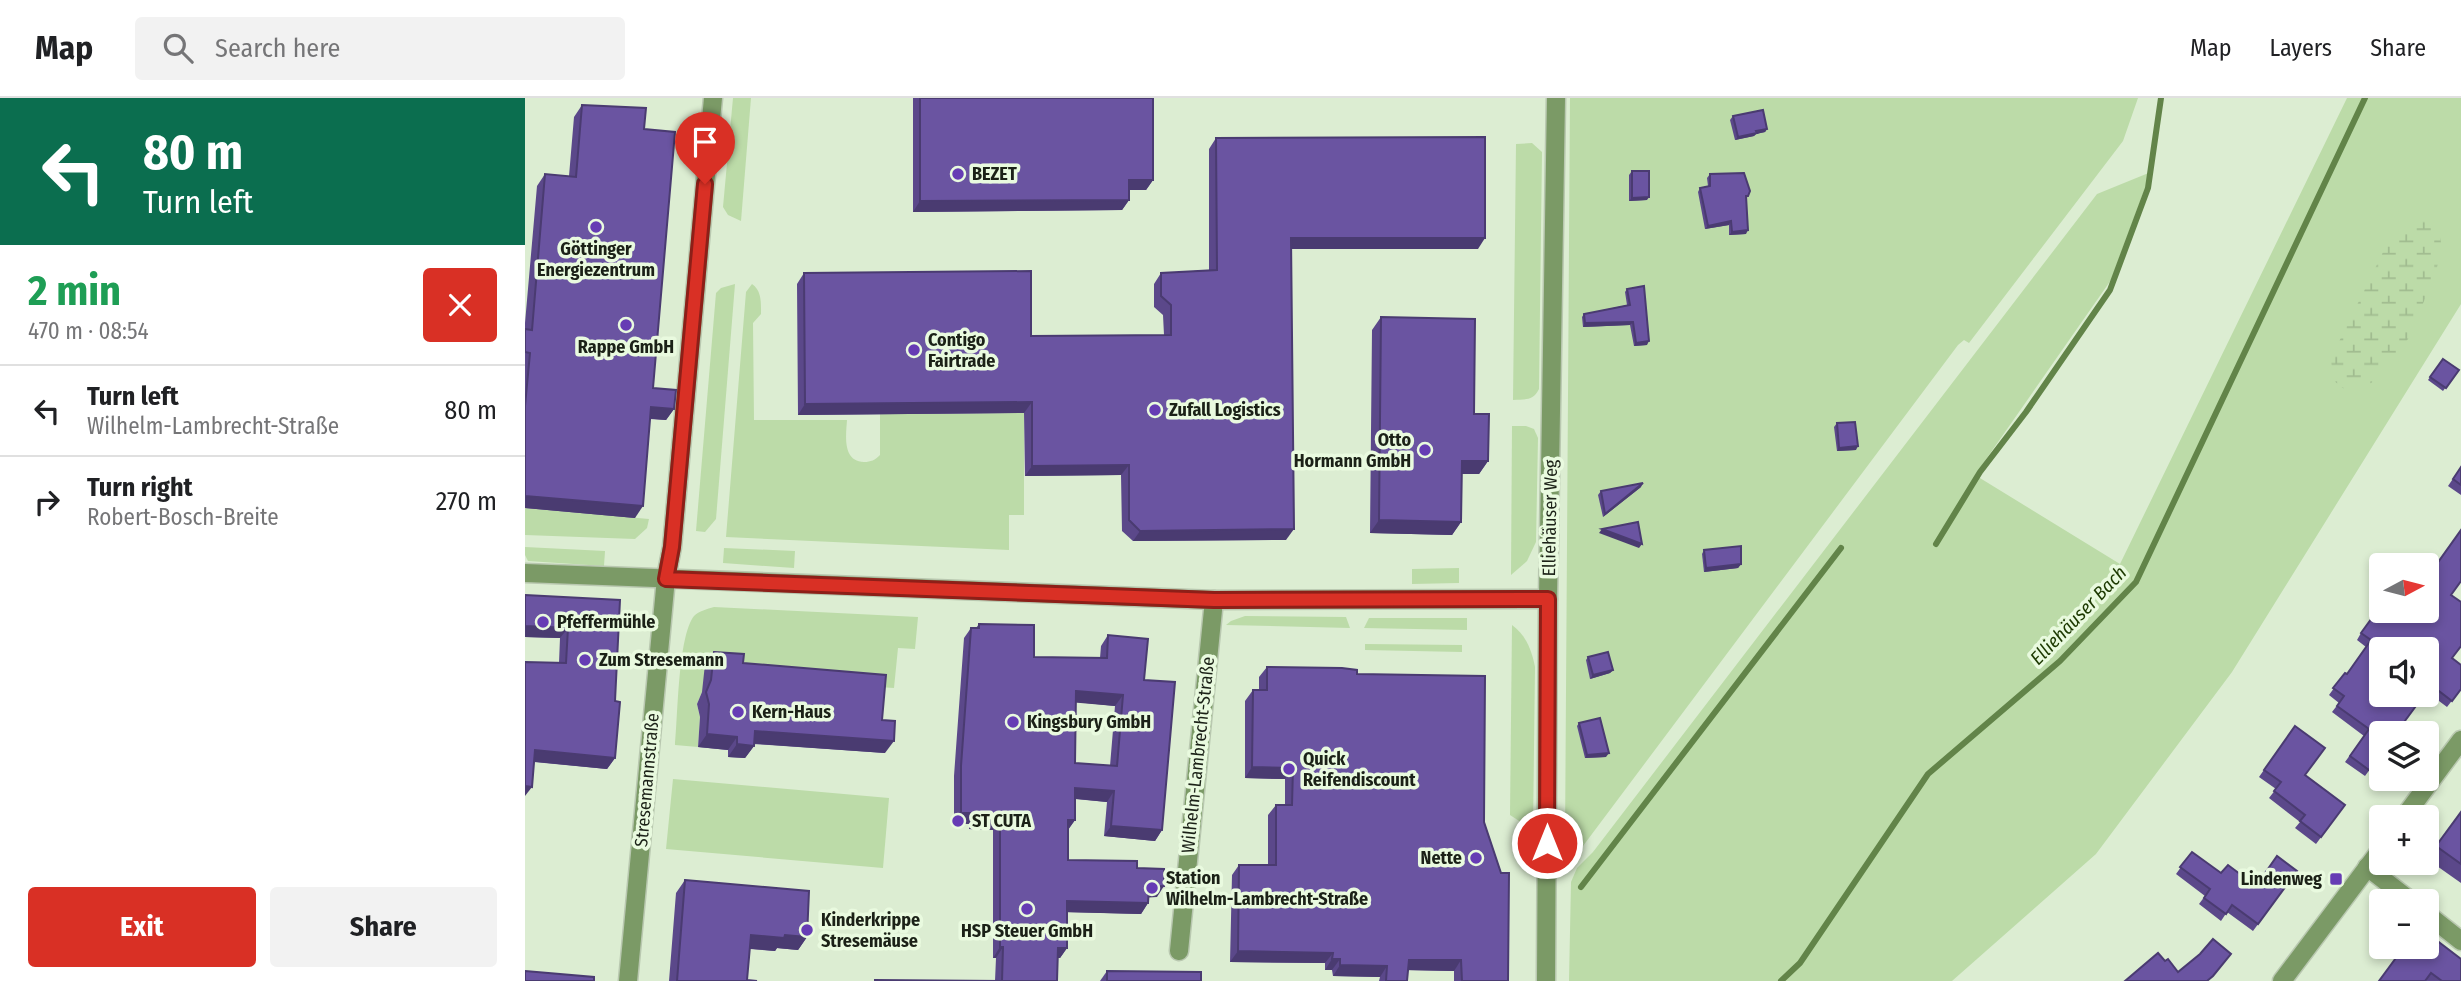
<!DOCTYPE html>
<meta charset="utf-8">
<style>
body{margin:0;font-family:"Fira Sans Condensed",sans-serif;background:#f2f2f2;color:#202124;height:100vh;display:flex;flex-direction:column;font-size:26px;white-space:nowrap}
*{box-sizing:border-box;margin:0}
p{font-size:23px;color:#757577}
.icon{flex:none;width:38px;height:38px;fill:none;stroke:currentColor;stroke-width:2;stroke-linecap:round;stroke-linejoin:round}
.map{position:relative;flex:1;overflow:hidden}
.panel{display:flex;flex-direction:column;background:#fff;width:525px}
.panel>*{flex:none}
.top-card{background:#0b6e4f;color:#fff;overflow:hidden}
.needle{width:46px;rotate:83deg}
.controls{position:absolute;left:1844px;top:455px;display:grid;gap:14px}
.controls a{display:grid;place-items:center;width:70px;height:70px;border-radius:7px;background:#fff;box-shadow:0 4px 10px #0003;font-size:35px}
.pin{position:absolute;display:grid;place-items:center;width:60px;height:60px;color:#fff;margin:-72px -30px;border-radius:50% 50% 50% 0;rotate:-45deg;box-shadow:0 0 7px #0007}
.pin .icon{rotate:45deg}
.me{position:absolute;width:77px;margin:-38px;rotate:0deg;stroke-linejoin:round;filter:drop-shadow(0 0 5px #0008)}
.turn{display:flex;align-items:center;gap:24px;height:147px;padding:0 28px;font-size:32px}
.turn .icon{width:91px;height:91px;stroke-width:2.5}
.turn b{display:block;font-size:49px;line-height:60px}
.round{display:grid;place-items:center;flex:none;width:74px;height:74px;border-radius:7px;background:#f2f2f2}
.overview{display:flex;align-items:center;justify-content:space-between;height:119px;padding:0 28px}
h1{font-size:42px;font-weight:700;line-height:52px;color:#1e9e55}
.button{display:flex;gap:14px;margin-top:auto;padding:14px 28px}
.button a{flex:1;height:80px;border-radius:7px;background:#d93025;color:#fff;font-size:28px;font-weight:700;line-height:80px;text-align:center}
.button a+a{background:#f2f2f2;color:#202124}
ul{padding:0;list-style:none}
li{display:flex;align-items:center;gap:21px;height:91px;padding:0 28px;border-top:2px solid #e0e0e0}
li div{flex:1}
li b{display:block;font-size:26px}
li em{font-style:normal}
header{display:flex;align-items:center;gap:42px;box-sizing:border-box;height:98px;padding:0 35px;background:#fff;border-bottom:2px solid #e0e0e0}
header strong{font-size:33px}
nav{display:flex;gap:38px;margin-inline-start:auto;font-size:24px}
.search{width:490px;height:63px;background:#f2f2f2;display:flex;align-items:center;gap:18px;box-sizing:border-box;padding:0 24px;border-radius:7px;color:#757577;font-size:26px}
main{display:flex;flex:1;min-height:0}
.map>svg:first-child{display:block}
.green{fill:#bcdba8}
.wetland{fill:url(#wetland-marsh)}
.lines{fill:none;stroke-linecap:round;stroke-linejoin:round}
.stream{stroke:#628449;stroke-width:6}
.minor-casing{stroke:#b9c8b0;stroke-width:21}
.minor{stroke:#7b9a66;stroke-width:18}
.wall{fill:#5b488a;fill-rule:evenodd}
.shaded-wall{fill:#4a3b71}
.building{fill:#6a54a1;stroke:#4a3b71;stroke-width:2;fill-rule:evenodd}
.route-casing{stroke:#8d1f18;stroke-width:18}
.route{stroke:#d93025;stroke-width:12}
.poi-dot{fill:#663cb4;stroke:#e9fadf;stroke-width:2.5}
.labels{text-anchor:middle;stroke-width:7;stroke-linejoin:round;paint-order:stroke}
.poi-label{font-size:18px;font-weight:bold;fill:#1b2117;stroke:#e9fadf;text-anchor:start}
.street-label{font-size:18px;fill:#1b2117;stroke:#e9fadf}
.water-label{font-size:19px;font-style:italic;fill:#1c3900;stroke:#e9fadf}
</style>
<header>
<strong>Map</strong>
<div class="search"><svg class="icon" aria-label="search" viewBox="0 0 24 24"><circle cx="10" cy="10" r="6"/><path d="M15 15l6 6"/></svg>Search here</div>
<nav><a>Map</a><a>Layers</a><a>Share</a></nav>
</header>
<main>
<section class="panel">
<div class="top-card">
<div class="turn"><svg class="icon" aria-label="left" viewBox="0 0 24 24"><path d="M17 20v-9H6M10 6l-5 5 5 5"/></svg><div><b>80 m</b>Turn left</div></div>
</div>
<div class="overview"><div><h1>2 min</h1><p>470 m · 08:54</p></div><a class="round" style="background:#d93025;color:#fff"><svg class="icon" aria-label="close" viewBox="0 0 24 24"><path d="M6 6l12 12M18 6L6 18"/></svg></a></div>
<ul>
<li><svg class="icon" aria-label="left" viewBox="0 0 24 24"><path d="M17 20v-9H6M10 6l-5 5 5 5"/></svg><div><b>Turn left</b><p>Wilhelm-Lambrecht-Straße</p></div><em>80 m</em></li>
<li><svg class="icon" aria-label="right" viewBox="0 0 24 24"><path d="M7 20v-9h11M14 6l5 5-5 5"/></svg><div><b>Turn right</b><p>Robert-Bosch-Breite</p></div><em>270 m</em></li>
</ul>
<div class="button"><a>Exit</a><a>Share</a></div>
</section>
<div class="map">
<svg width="1936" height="883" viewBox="0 0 1936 883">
<defs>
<pattern id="wetland-marsh" width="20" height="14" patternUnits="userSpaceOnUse" patternTransform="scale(1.75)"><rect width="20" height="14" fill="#bcdba8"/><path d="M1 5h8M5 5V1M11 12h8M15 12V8" fill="none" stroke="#a1bc90"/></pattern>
</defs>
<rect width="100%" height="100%" fill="#dcedd2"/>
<g class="green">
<polygon points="208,0 226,0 216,123 203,117 198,109"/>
<polygon points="1045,0 1613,0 1598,43 1444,245 1439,242 1433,247 1058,748 1040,743"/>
<polygon points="1822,0 1936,0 1936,206 1707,574 1571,756 1427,883 1044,883 1046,784 1052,770 1068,754 1572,96 1626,74 1586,182 1450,377 1595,466"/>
<path d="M1007,45l10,9 -3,237c-6,12 -13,10 -26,11l3,-256z"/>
<polygon points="210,186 191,421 180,434 171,433 191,195 196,190"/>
<path d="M227,186c10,7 9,19 9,30l-8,9 1,97h93c-1,15 -5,41 17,42 7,0 11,-2 16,-7v-41l144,-1v102h-15v35l-283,-13 20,-245z"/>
<polygon points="987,328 1001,328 1009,331 1013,340 1011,444 1002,463 986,477"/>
<polygon points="0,410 124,421 122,430 110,441 0,437"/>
<polygon points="0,449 80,453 79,468 3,463 0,457"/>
<polygon points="199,450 270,453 269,470 198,465"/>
<polygon points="934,470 934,485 887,486 887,471"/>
<path d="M189,509l204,10 -3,32 -17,-1 -4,40 -16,-1 -176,5 -5,12 3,13 -2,30 -23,-2c3,-28 3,-109 19,-129 5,-5 13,-7 20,-9z"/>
<polygon points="720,518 821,519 825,530 701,527 706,523"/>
<polygon points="844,520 942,520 942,532 839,530"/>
<path d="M987,527c14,10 20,26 23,42l-2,163 -23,-15z"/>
<polygon points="840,546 937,547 937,554 840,552"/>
<polygon points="148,681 364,700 358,770 141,751"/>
</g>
<polygon class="wetland" points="1904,121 1913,129 1917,150 1910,177 1883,241 1850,283 1824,295 1808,282 1806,260 1863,144 1889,124"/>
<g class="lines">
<g class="stream">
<polyline points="1411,446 1455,374 1501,314 1585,192 1623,90 1636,0"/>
<polyline points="1056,789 1316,450"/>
<polyline points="1256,883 1275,865 1403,676 1535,563 1611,484 1840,0"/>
</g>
<g class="minor-casing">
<g id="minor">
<polyline points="0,475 689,502 1023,501"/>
<polyline points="1879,719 1936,642"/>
<polyline points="1842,769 1886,803"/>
<polyline points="1902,816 1936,843"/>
<polyline points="654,853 689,502"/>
<polyline points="103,883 141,480 147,449 188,0"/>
<polyline points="1021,883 1023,501 1031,0"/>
<polyline points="1757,883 1857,750"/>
</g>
</g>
<use href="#minor" class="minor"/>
</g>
<g class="wall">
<polygon points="388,0 628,0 628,82 621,92 604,92 604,102 597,112 388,114"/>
<polygon points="57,7 119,31 128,290 149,311 141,322 125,321 110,420 0,410 0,225 12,88 20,76 44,78 49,19"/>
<polygon points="1208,18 1242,31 1240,34 1231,36 1229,38 1210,42 1205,22"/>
<polygon points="691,40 953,151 766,151 761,442 608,443 597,433 596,377 500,378 499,315 273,317 272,186 279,175 506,238 639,237 638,217 629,209 629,186 636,175 684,172 684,51"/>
<polygon points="1107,73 1122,102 1104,103 1104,77"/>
<polygon points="1185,76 1223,98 1221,101 1221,136 1204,137 1204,127 1180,131 1173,94 1175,90 1183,88 1182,80"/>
<polygon points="1102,191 1122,247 1109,248 1105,227 1058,229 1057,219 1059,216 1102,207 1100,194"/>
<polygon points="856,219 949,316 963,363 954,376 937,376 936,424 927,437 845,435 847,232"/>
<polygon points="1918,261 1934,272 1918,293 1903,282"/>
<polygon points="1312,325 1331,352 1312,353 1309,329"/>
<polygon points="1936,369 1936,397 1923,388"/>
<polygon points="1116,389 1078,419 1073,397 1076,393"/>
<polygon points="1179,452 1216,466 1213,470 1179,474 1177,456"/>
<polygon points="0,497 95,502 90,603 90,660 82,671 9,664 34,565 35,540 0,539"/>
<polygon points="1926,497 1927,560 1936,591 1922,609 1902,594 1902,551 1857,655 1840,678 1820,664 1839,638 1807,614 1814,605 1804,597 1820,575 1822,576 1841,549 1832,542 1836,535"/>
<path d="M454,526l55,33 66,1 1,-12 7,-11 36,45 18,150 -7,11 -51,-5 3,-34 -32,-3v21l-7,10v30l69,8 20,29h-9v6l-7,11 -74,-2v36l-7,10h-2l-1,23h-183l1,-1 120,1 1,-23h-3v-128l-24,-1v-5l-15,-1v-47l10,-138 7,-10h5zM551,604l39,4 -5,60 -35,-3z"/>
<polygon points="189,554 357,622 360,655 229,646 229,648 220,660 203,659 203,652 173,649 175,619 172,606 177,594 180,566"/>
<polygon points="1063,559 1088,572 1085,575 1065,581 1061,562"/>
<polygon points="742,569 832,576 959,724 983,883 929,883 929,873 883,872 882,883 854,883 855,879 808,878 807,872 800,872 800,865 705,864 707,777 714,767 743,767 743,717 751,707 760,707 760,681 720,680 720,603 728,592 734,592 734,579"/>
<polygon points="1054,625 1081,659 1060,660 1052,628"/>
<polygon points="1770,628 1780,677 1820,707 1791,746 1770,730 1775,724 1744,700 1751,691 1734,679"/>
<polygon points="1936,714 1936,785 1902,761"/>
<polygon points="1667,754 1696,775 1731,788 1772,773 1728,833 1702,814 1696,823 1674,806 1680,798 1651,776"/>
<polygon points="160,782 282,839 273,852 252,850 250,853 225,851 222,882 232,883 144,883 151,795"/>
<polygon points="1936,861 1936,883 1854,883"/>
<polygon points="582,873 676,883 575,883"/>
</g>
<g class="shaded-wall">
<polygon points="1242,31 1240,34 1231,36 1229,38 1210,42 1213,39"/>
<polygon points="604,82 628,82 621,92 597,92"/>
<polygon points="1124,99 1122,102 1104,103 1107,100"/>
<polygon points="604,102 597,112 388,114 395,103"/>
<polygon points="1206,123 1204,127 1180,131 1183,128"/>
<polygon points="1223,132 1221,136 1204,137 1207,134"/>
<polygon points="766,140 960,140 953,151 758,151"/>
<polygon points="1108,224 1105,227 1058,229 1060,225"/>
<polygon points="1124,243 1122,247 1109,248 1111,245"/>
<polygon points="507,304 499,315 273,317 280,306"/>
<polygon points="126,309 149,311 141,322 118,320"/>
<polygon points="1333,348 1331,352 1312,353 1314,350"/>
<polygon points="937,363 963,363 954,376 928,376"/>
<polygon points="604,367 596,377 500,378 507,368"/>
<polygon points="1118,385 1116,389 1078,419 1080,416"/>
<polygon points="0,398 118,408 110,420 0,410"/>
<polygon points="854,422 936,424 927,437 845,435"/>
<polygon points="769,431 761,442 608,443 615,433"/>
<polygon points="1077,431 1117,446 1114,450 1074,435"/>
<polygon points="1216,466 1213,470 1179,474 1181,470"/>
<polygon points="0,528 43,530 35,540 0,539"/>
<polygon points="1088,572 1085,575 1065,581 1068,577"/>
<polygon points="551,593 598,597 590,608 544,604"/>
<polygon points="230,633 369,643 360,655 221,645"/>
<polygon points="182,636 212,639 203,652 173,649"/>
<polygon points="212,646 229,648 220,660 203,659"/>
<polygon points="10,652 90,660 82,671 2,663"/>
<polygon points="1084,655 1081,659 1060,660 1062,657"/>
<polygon points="727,669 768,670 760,681 720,680"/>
<polygon points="0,688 7,689 0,698"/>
<polygon points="550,690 589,693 582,704 543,700"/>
<polygon points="436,715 451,715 444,726 429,725"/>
<polygon points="451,721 475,721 468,732 444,731"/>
<polygon points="543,722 550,722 542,733"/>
<polygon points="586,728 637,732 630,743 579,738"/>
<polygon points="639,788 632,799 616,800 624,789"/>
<polygon points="542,803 623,805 616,816 535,814"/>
<polygon points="226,837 260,837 282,839 273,852 252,850 250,853 217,850"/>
<polygon points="475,849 478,849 471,860 468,860"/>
<polygon points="533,850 542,850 535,860 525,860"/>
<polygon points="713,853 808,855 800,865 705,864"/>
<polygon points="807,861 815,861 807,872 800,872"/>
<polygon points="884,862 936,862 929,873 877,872"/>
<polygon points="815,867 862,868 855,879 808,878"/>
</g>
<g class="building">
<polygon points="395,0 628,0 628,82 604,82 604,102 395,103"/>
<polygon points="57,7 121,10 119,31 150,34 128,290 151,292 149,311 126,309 118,408 0,398 0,308 5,255 0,254 0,231 7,232 20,76 51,79"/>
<polygon points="1238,12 1242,31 1231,33 1232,35 1213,39 1208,18"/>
<polygon points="960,39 960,140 766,140 769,431 615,433 604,422 604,367 507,368 507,304 280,306 279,175 506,173 506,238 646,237 646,207 636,198 636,175 692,172 691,40"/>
<polygon points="1107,73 1124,73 1124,99 1107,100"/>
<polygon points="1219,75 1225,93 1223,98 1221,98 1223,132 1207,134 1206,123 1183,128 1175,90 1185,88 1185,76"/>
<polygon points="1119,188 1124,243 1111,245 1108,224 1060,225 1059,216 1105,207 1102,191"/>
<polygon points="856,219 950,221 949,316 964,316 963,363 937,363 936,424 854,422"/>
<polygon points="1918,261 1934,272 1921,290 1905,279"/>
<polygon points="1330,324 1333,348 1314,350 1312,325"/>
<polygon points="1936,369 1936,387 1928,381"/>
<polygon points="1118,385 1080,416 1076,393"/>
<polygon points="1113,424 1117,446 1077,431"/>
<polygon points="1936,432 1936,483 1926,497 1936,504 1936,548 1927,560 1936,567 1936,591 1927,603 1906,587 1902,592 1902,551 1857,551 1857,597 1899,597 1871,635 1857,635 1857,655 1844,672 1825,658 1844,631 1812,608 1819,598 1808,590 1820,575 1822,576 1846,542 1836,535 1857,506 1857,513 1902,513 1902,471 1906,474"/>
<polygon points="1216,448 1216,466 1181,470 1179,452"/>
<polygon points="0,497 95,502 90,603 95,604 90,660 10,652 7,689 0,688 0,564 41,565 43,530 0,528"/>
<path d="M454,526l55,1v32l73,1 1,-23 40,4 -4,41 31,2 -13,148 -51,-4 3,-35 -39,-3v32h-7v40l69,1v7l27,1v17l-15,1 -1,16 -81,-2v47h-9l-1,33h-182v-1l127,1 1,-34h-3v-128h-24v-6h-15v-47l10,-138h8zM551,593l47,4 -6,71 -42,-3z"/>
<polygon points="189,554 219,556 218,565 361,577 357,622 370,623 369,643 230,633 229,648 212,646 212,639 182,636 184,606 181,594 186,582"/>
<polygon points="1083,554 1088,572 1068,577 1063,559"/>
<polygon points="742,569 817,570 832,572 832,576 960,578 959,724 976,775 984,775 983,883 937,883 936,862 884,862 882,883 861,883 862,868 815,867 815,861 807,861 808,855 713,853 714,767 751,767 751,707 767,707 768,670 727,669 728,592 742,592"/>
<polygon points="1075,620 1084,655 1062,657 1054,625"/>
<polygon points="1770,628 1800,650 1780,677 1820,707 1796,739 1775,723 1780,717 1749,693 1756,684 1739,672"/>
<polygon points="1936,714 1936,766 1911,748"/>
<polygon points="1667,754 1696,775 1703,767 1731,788 1752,758 1772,773 1733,826 1707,807 1701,816 1679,800 1685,791 1655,769"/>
<polygon points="160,782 284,793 282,839 260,837 259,840 226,837 222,882 232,883 152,883"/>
<polygon points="1902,835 1936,861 1936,883 1917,883 1906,875 1900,883 1854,883 1879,849 1902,849"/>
<polygon points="1688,841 1706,856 1688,878 1682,883 1600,883 1633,855 1640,863 1643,861 1653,874 1675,856"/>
<polygon points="0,873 69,879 69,883 0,883"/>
<polygon points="582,873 676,874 676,883 582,883"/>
</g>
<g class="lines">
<g class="route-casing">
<polyline id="route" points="180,86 147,449 141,481 689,502 1023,501 1022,745"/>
</g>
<use href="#route" class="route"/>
</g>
<g class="poi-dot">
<circle cx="433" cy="76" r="7"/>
<circle cx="71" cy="129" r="7"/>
<circle cx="101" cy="227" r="7"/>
<circle cx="389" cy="252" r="7"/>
<circle cx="630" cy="312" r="7"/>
<circle cx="900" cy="352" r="7"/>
<circle cx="18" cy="524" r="7"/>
<circle cx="60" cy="562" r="7"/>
<circle cx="213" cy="614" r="7"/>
<circle cx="488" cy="624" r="7"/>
<circle cx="764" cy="671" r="7"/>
<circle cx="433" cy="723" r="7"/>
<circle cx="951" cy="760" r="7"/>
<rect x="1804" y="774" width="14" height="14" rx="3.5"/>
<circle cx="627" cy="790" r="7"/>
<circle cx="502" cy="811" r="7"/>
<circle cx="282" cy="832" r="7"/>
</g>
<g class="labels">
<g class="poi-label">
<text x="447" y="82">BEZET</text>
<text x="71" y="157" text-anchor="middle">Göttinger<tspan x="71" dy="21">Energiezentrum</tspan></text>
<text x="403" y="248">Contigo<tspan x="403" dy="21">Fairtrade</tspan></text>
<text x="101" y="255" text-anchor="middle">Rappe GmbH</text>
<text x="644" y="318">Zufall Logistics</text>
<text x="886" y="348" text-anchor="end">Otto<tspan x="886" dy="21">Hormann GmbH</tspan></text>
<text x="32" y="530">Pfeffermühle</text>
<text x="74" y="568">Zum Stresemann</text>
<text x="227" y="620">Kern-Haus</text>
<text x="502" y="630">Kingsbury GmbH</text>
<text x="778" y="667">Quick<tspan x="778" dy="21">Reifendiscount</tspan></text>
<text x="447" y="729">ST CUTA</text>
<text x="937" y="766" text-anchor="end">Nette</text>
<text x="641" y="786">Station<tspan x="641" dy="21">Wilhelm-Lambrecht-Straße</tspan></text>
<text x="1797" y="787" text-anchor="end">Lindenweg</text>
<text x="296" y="828">Kinderkrippe<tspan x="296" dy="21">Stresemäuse</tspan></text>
<text x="502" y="839" text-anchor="middle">HSP Steuer GmbH</text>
</g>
<g class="street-label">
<text transform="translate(1025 420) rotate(-89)" y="6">Elliehäuser Weg</text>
<text transform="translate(673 657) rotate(-84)" y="6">Wilhelm-Lambrecht-Straße</text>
<text transform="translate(122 682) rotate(-85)" y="6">Stresemannstraße</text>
</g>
<g class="water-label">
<text transform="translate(1553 517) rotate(-46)" y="7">Elliehäuser Bach</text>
</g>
</g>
</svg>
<div class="controls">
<a><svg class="needle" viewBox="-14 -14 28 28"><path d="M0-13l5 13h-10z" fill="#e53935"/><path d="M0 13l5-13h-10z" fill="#757577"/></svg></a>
<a><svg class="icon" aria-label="sound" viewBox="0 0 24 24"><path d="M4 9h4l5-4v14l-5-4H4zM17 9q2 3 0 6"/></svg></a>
<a><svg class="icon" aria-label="layers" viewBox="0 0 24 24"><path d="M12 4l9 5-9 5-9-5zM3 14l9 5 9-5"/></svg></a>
<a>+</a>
<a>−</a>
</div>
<div class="pin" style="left:180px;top:86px;background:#d93025"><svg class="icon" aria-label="arrive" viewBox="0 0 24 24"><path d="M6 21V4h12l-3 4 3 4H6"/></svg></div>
<svg class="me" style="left:1022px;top:745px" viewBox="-20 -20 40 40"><circle r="17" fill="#d93025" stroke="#fff" stroke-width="3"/><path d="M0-11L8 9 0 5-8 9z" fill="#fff"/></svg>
</div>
</main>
